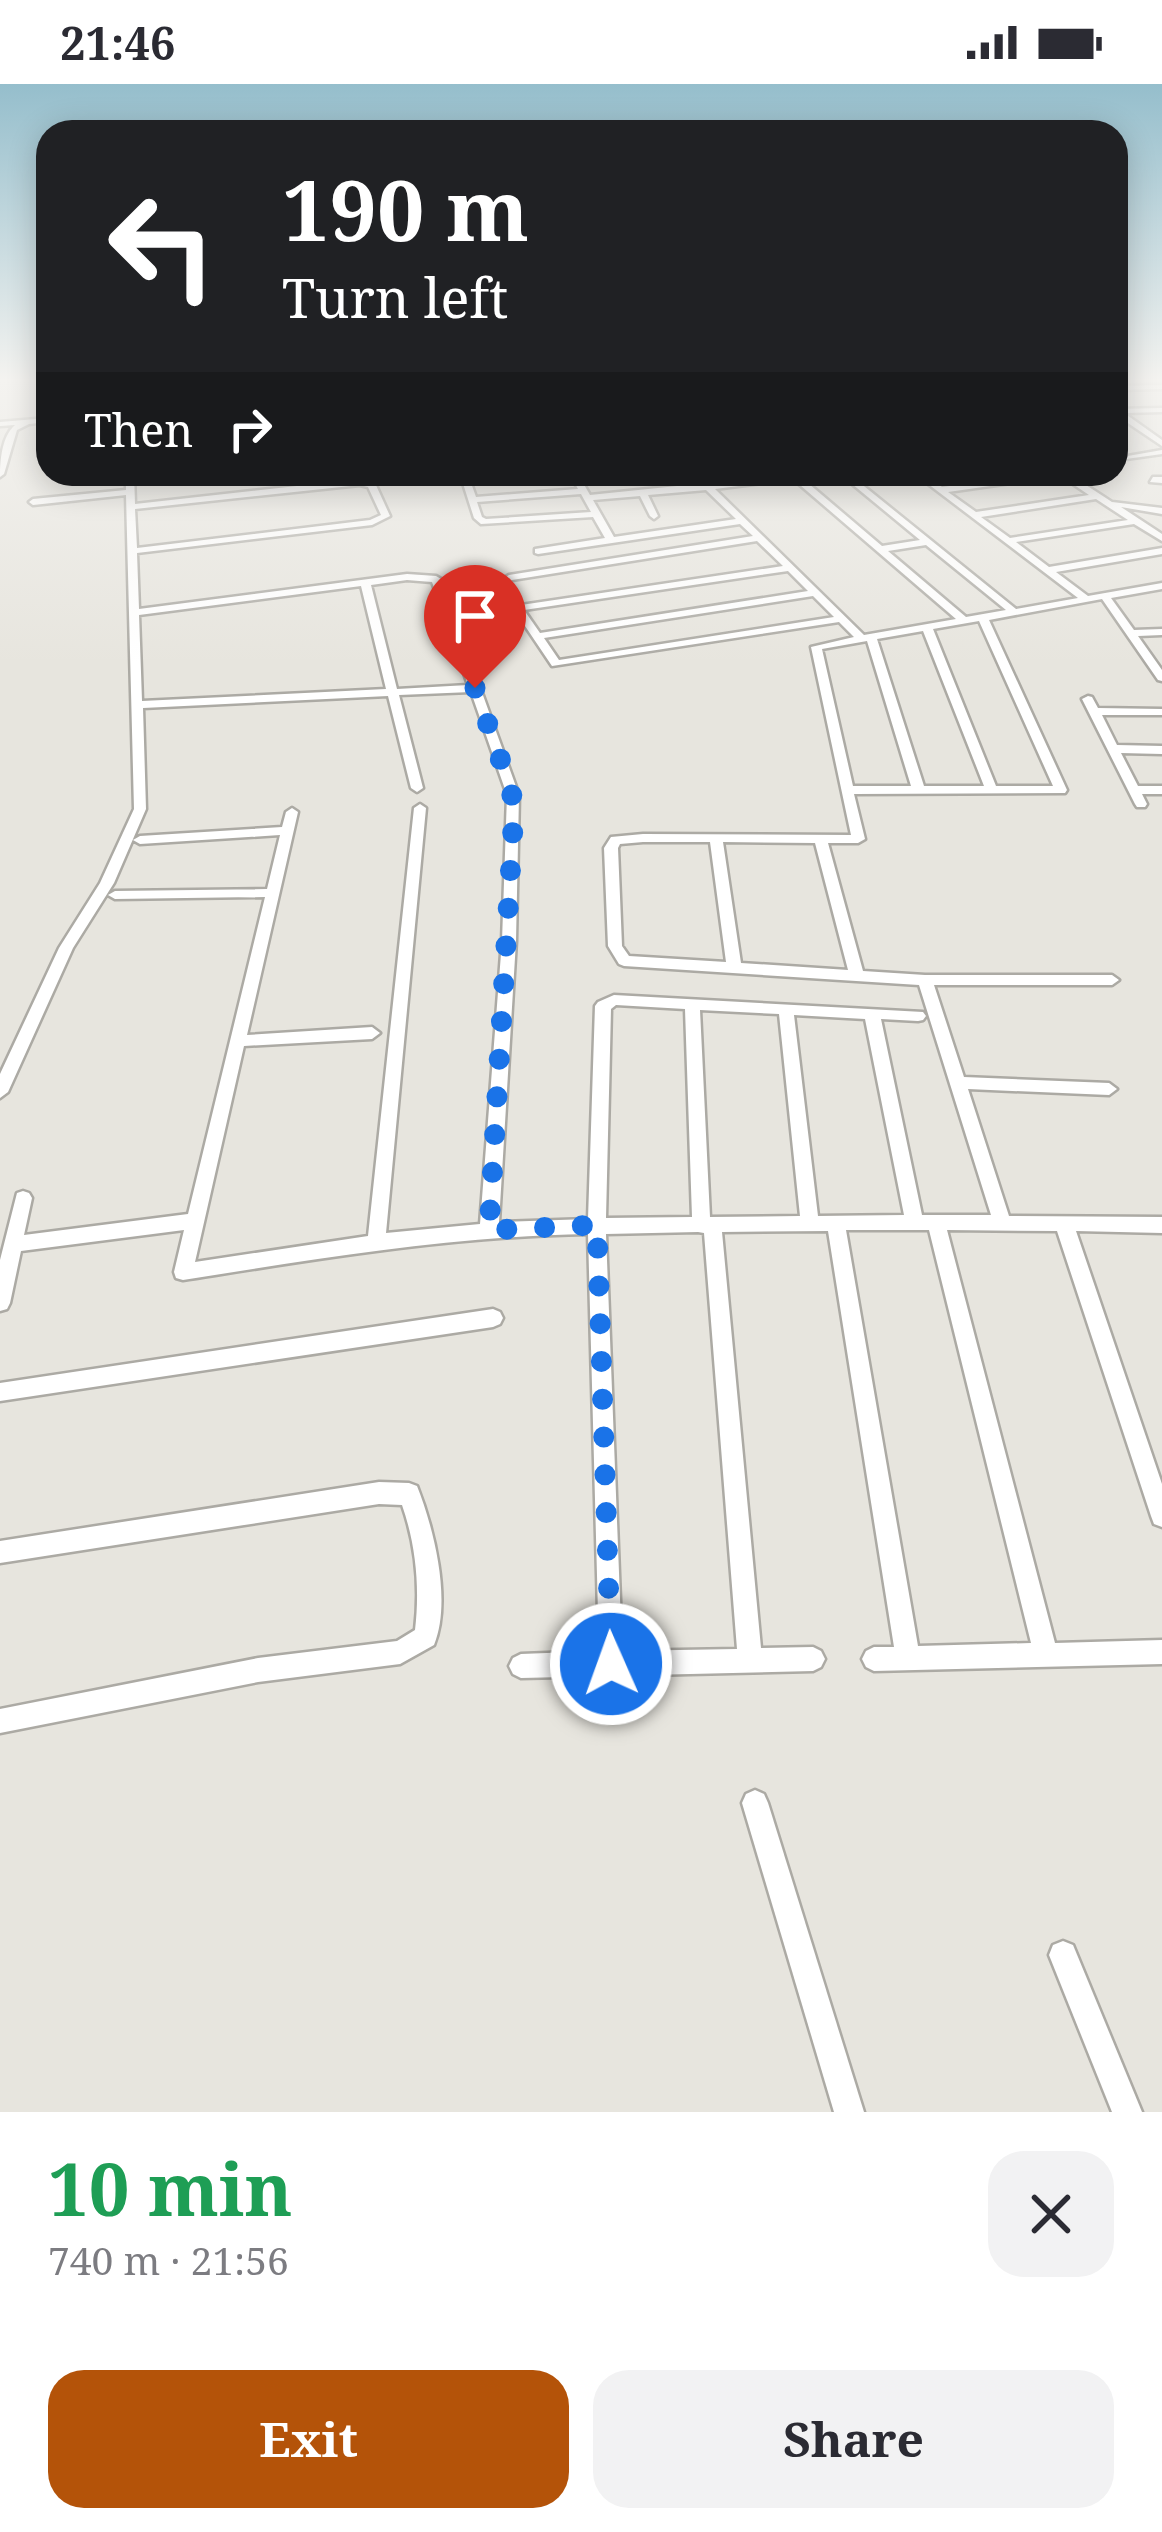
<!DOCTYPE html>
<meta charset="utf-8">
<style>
body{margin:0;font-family:"Noto Serif",serif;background:#f2f2f3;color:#2b2b33;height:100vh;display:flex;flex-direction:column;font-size:45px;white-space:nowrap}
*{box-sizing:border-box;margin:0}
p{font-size:39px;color:#7c7c81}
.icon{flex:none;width:66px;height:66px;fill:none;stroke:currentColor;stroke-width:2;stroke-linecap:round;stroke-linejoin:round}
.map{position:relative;height:2028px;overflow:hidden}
.side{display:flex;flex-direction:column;background:#fff;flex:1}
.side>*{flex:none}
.guide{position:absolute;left:36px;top:36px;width:1092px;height:366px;border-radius:36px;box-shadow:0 6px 30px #0003;background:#202124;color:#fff;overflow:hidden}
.pin{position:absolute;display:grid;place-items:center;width:102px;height:102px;color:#fff;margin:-123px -51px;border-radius:50% 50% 50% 0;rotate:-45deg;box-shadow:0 0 12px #0007}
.pin .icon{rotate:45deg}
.me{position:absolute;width:132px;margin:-66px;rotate:358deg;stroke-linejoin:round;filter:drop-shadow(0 0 9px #0008)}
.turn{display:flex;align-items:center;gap:42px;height:252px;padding:0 48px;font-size:54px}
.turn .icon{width:156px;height:156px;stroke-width:2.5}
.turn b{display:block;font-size:84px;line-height:102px}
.then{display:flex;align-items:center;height:114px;padding:0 48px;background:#0003;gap:24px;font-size:45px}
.round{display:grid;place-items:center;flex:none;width:126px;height:126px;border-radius:36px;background:#f2f2f3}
.overview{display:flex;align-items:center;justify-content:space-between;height:204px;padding:0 48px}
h1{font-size:72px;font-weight:700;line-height:90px;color:#1e9e55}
.button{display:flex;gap:24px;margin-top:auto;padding:24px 48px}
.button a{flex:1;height:138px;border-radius:36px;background:#b45309;color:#fff;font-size:48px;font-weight:700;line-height:138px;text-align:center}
.button a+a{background:#f2f2f3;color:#2b2b33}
.status{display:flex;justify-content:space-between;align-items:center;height:84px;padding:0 60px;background:#fff;direction:ltr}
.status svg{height:33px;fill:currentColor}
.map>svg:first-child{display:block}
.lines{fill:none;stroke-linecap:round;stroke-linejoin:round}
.minor-casing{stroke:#acaaa4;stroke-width:5}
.minor{fill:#fff;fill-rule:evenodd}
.route{stroke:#1a73e8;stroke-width:21;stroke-dasharray:0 37.8}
</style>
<div class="status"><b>21:46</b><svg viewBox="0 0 49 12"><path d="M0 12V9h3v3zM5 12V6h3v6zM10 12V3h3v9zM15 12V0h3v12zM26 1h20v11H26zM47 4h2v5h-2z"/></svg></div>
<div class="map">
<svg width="1162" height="2028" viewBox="0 0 1162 2028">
<rect width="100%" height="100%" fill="#e7e5de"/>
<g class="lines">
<g class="minor-casing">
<g id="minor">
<polygon points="1162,301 1162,305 1116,306 1116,302"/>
<polygon points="1162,324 1162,328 1124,329 1162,356 1162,362 1116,331 1116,325"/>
<path d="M48,334v4l-19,2 -12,6 -13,44 -4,3c0,-17 2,-41 15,-52l-15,1v-4z"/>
<polygon points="1162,366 1162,370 1126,375 1122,373"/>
<path d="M126,390h8l1,30 225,-25 15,4 15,33 -18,9 -235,28 2,56 268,-35 29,2 5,3 78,216 -3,146 -17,281 89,-3 7,-213 3,-4 16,-7 309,17 3,4 -3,4 -5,1 -37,-2 41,196h69l-72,-230 -295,-19 -5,-2 -11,-18 -4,-98 7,-11 32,-3 208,1 -40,-188 43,-10 -15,-15 -287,44 -56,-83 13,-8 244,-39 -13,-12 -202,30 -3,-1v-4l70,-11 -12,-21 -112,7 -7,-6 -14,-44h62l-52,6 6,17 102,-8 -8,-15h8l12,21 203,-21h25l-16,4 80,68 38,-6 -80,-66h9l167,135 62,-11 -163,-124h9l18,13 98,-13h29l43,28 50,6v6l-41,-7 41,27v7l-28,-17 -118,18 33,25 113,-19v6l-106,18 32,24 74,-13v6l-51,9 23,32 28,-1v6l-24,1 24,34v11l-4,-1 -56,-81 -113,21 78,170 -2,3 -211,1 11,45 -7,4h-30l35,128 62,4h187l7,5 -7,5h-178l30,92 145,6 8,6 -8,6 -141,-6 41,127 153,1v16l-86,-2 86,253v43l-8,-3 -3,-8 -94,-285 -110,-1 108,413 107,-3v24l-288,7 -8,-4 -4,-8 4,-8 8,-4h20l-66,-416 -106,1 39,416 52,-1 8,4 4,8 -4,8 -8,4 -292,7 -8,-4 -4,-8 4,-8 8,-4 78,-3 -11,-417c-136,2 -271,25 -405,46l-7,-2 -2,-6 10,-42 -163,21 -11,52 -3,6 -7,2v-51l17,-67 6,-2 6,2 3,5 -8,37 164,-21 77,-317 -150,2 -7,-4 7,-4 152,-2 13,-54 -140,9 -7,-4 7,-4 142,-9 4,-15 6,-4 6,4 -51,223 125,-8 8,6 -8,6 -128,7 -49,216 173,-26 46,-428 6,-4 6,4 -40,425 94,-9 22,-283 5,-146 -36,-103 -72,3 24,93 -6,4 -6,-4 -23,-92 -245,12 3,101 -32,74 -41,65 -65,144 -8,6v-24l59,-126 41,-65 34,-74 -8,-314 -93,10 -4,-3 4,-3 93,-9zM1061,392l28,19 -113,17 -28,-20zM793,395l163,140 -92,16 -149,-146zM360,401l8,2 13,28 -11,5 -233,28 -2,-39zM706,406l30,29 -122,18 -21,-37 47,-4 10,20 4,3 4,-3 -10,-21zM581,410l10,18 -105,7 -4,-2 -5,-15zM1096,415l32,21 -118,18 -29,-21zM757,457l26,25 -262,39 -15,-21 6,-4zM926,461l80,65 -40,7 -78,-66zM788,487l20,20 -268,42 -16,-23zM407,496l25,2 36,103 -71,4 -26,-104zM361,502l25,103 -244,12 -3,-86zM813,512l21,21 -275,43 -15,-22zM979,537l74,165h-57l-63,-157zM923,547l61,155h-60l-47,-147zM867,557l44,145h-58l-31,-137zM643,758h67l16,120 -97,-6 -7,-10 -4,-98 2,-4zM723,758l92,1 33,127 -107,-7zM616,921l69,4 7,208 -86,1 5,-209zM700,926l79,4 21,202 -90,1zM794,931l71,4 39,196 -86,1zM846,1146h83l102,413 -113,3zM698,1148l6,1 33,416 -115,2 -16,-417z"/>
<polygon points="1153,393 1162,393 1162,399 1150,398"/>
<polygon points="1088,612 1092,613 1098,624 1162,625 1162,631 1102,631 1117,661 1162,662 1162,670 1121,669 1138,702 1162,702 1162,710 1142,710 1147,720 1145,723 1137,723 1135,720 1082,615"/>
<polygon points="493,1225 500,1228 503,1234 500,1240 493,1243 0,1317 0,1299"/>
<path d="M379,1398l30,1 8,3c17,43 35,115 17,159l-34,19 -142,18 -258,51v-24l258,-51 139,-17 18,-11c5,-42 1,-85 -13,-125l-23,-1 -379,59v-22z"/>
<polygon points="755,1706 764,1710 768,1719 864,2028 834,2028 742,1719 746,1710"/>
<polygon points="1063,1857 1073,1861 1142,2028 1112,2028 1049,1871 1053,1861"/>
</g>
</g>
<use href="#minor" class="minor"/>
</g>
<linearGradient id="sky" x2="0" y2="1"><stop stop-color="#95becc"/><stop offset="0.51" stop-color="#f4f3f0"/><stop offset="1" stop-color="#f4f3f0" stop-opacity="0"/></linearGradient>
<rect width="1162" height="580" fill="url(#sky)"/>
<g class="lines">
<polyline class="route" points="475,604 511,705 514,727 489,1146 597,1141 611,1580"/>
</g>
</svg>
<div class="pin" style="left:475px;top:604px;background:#d93025"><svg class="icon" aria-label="arrive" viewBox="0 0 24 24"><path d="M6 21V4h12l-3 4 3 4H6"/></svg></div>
<svg class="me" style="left:611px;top:1580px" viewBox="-20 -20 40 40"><circle r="17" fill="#1a73e8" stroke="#fff" stroke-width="3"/><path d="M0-11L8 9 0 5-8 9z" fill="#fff"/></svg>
<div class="guide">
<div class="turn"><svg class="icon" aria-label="left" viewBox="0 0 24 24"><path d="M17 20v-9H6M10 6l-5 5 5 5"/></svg><div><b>190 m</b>Turn left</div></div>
<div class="then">Then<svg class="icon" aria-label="right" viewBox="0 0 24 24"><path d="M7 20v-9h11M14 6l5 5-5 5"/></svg></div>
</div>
</div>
<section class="side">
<div class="overview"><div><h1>10 min</h1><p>740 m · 21:56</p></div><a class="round"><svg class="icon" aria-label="close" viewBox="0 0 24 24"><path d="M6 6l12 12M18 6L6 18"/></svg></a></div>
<div class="button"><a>Exit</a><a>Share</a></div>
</section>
